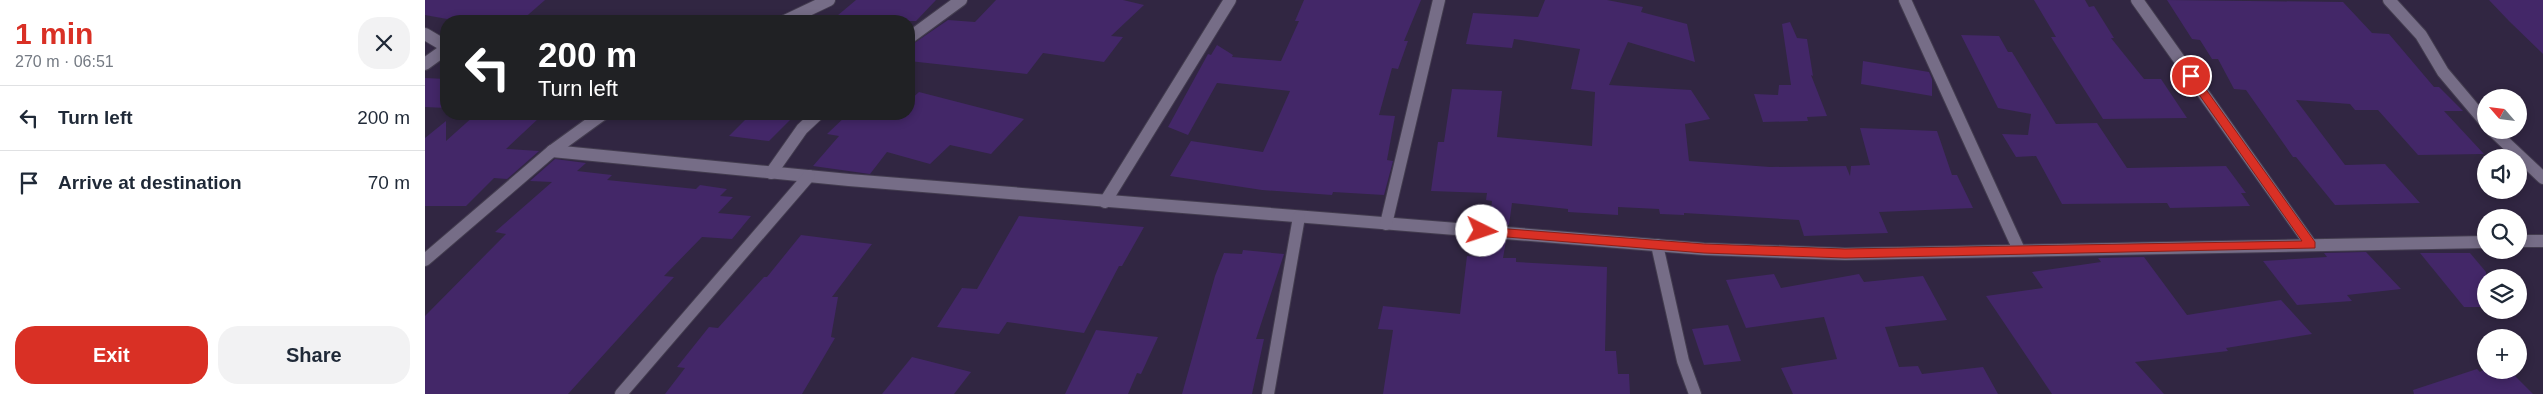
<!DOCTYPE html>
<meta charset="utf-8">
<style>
body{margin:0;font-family:Helvetica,sans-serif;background:#f2f2f3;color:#1f2937;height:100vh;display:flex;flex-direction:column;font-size:19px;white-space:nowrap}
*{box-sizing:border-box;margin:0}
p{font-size:16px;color:#747a83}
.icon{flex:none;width:28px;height:28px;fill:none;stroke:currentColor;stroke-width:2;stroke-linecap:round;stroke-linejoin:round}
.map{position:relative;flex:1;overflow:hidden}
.details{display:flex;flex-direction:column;background:#fff;width:425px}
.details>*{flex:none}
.hud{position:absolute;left:15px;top:15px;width:475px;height:105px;border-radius:20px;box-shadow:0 2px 8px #0003;background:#202124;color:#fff;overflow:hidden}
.needle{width:32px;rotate:298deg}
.controls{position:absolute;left:2052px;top:89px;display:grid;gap:10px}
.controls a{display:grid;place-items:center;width:50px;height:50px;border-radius:50%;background:#fff;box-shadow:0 2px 8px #0003;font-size:25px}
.pin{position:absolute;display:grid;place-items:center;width:42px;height:42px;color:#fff;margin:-21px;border:2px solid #fff;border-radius:50%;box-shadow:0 1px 5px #0007}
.me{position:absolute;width:55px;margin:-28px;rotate:94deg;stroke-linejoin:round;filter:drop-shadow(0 0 4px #0008)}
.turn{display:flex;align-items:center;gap:18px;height:105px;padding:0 15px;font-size:22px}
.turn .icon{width:65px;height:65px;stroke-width:2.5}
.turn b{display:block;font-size:35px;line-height:42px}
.round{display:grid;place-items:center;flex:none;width:52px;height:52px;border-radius:20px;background:#f2f2f3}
.headline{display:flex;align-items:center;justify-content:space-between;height:85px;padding:0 15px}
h1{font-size:30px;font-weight:600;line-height:38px;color:#d93025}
.cta{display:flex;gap:10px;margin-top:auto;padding:10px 15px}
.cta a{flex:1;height:58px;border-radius:20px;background:#d93025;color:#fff;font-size:20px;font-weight:600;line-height:58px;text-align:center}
.cta a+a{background:#f2f2f3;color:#1f2937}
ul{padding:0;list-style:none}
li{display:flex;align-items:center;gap:15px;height:65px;padding:0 15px;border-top:1px solid #e0e1e3}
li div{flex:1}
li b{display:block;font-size:19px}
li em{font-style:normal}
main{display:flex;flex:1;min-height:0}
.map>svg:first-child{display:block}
.built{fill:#312642;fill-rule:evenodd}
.building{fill:#432768}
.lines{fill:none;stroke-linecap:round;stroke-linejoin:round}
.minor-casing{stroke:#433c4f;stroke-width:14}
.tertiary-casing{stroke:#433c4f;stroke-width:14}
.minor{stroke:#766d87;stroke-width:12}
.tertiary{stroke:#766d87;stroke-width:12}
.route{fill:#d93025;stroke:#8d1f18}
</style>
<main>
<section class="details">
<div class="headline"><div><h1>1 min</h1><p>270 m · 06:51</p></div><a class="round"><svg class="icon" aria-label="close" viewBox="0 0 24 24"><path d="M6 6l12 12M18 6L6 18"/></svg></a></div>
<ul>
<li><svg class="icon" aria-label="left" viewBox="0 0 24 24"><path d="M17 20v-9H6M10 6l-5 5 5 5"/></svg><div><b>Turn left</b></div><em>200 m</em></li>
<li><svg class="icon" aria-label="arrive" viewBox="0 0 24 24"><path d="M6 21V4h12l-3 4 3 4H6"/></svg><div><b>Arrive at destination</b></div><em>70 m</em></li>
</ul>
<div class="cta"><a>Exit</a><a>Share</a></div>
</section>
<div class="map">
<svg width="2118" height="394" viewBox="0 0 2118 394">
<rect width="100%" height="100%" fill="#271f35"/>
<path class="built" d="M0,0h2118v394h-2118zM21,21h463v93h-463zM2061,98h33v32h-33zM2061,158h33v32h-33zM2061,218h33v32h-33zM2061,278h33v32h-33zM2061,338h33v32h-33z"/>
<g class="building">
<polygon points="0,0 120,0 96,21 33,21 0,15"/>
<polygon points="431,0 511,0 491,21 406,21"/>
<polygon points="571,0 698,0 719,5 686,36 698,37 679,62 618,53 602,74 484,61 485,46 523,20 550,22"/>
<polygon points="879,0 996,0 979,41 983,41 973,69 967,68 954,115 970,116 962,160 968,161 959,195 908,192 907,195 837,190 745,176 766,141 838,152 865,91 792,83 763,135 743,127 783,54 786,55 792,45 808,55 807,57 856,61 874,21 870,21"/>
<polygon points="1120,0 1182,0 1218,7 1216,12 1262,24 1270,62 1203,42 1184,85 1266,90 1285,119 1260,124 1264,161 1345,167 1421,166 1425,176 1426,166 1445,165 1435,128 1512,131 1527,175 1532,175 1548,208 1454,212 1463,233 1379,236 1374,220 1259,213 1259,215 1235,214 1234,209 1193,207 1193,215 1143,212 1143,209 1087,203 1084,225 1064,223 1067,201 1061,200 1062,193 1006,191 1013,142 1019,142 1027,89 1077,91 1072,137 1167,146 1170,92 1146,89 1155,49 1089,39 1087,48 1041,44 1048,13 1113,17"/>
<polygon points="1609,0 1660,0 1664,7 1669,6 1689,38 1686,38 1719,79 1736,79 1762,118 1678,119 1626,37 1631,37"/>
<polygon points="1742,0 1918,2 1947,33 1964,34 2009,87 2014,87 2038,111 2019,111 2059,154 1993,155 1953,110 1930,110 1925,104 1871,100 1920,165 1960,164 1995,203 1910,205 1871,157 1868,157 1821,90 1809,89 1793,59 1787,59 1775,40 1767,39"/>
<polygon points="2064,0 2118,0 2118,54 2084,21"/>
<polygon points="1365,22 1372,38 1382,39 1388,76 1386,75 1402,116 1382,117 1383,121 1338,122 1329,94 1353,95 1354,85 1366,85 1357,24"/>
<polygon points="1536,35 1574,36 1583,52 1587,52 1631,124 1672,123 1702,168 1801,166 1821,193 1816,193 1825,206 1745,208 1742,203 1637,204 1611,156 1591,157 1577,134 1603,135 1606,114 1573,108"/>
<polygon points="1438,61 1504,72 1507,79 1507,96 1436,84"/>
<polygon points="0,78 21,79 21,108 0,107"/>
<polygon points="494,92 599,119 566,154 525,145 505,164 462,152 445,174 388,166 414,136 402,134 423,114 484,114 484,101"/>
<polygon points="326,114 371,114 344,141 304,136"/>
<polygon points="50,115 114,118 81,149 114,151 82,179 69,178 41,206 0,206 0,138 21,121 21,141"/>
<polygon points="130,159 161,163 152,171 187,175 182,180 271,189 275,185 302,189 295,196 308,197 293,213 326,216 307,239 277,237 239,276 249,277 143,394 0,394 0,316 81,234 70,232 127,182 105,181"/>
<polygon points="594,216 719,227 697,266 694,266 659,333 582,322 574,334 512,327 537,288 552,289"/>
<polygon points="376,235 447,244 407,297 413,297 406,337 410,338 377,394 240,394 260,368 252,367 284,327 293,328 339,277 342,277"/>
<polygon points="1062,240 1081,241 1078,258 1091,258 1091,262 1182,267 1180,351 1191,351 1193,374 1204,374 1205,394 958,394 968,330 953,329 958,306 1035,314 1042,256 1059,257"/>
<polygon points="818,250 859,254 831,339 839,339 827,394 757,394 790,276 799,253 817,254"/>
<polygon points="1941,252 1976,289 1922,295 1927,301 1872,305 1838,261 1902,257 1899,253"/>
<polygon points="1995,253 2045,253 2061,272 2061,307 2039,307"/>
<polygon points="1719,257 1762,315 1856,300 1887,334 1801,348 1803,351 1710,362 1739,394 1627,394 1561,296 1618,288 1607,272 1676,262 1673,258"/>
<polygon points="1349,274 1356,288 1434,274 1439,282 1498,276 1522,320 1460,327 1474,367 1493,366 1497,374 1558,367 1573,394 1368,394 1356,368 1412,359 1399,317 1321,328 1301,280"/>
<polygon points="1303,325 1316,361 1279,365 1267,329"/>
<polygon points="671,330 733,337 716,374 712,373 703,394 640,394"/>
<polygon points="487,357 499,360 546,372 529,394 457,394"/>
<polygon points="2052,369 2055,372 2058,370 2084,370 2108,394 1989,394 1988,390"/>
</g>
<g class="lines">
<g class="minor-casing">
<g id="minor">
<polyline points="1480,0 1594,250"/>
<polyline points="1712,0 1886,245"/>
<polyline points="1964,0 1996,35 2018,72 2061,123"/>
<polyline points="0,34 17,44 18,51 0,64"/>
<polyline points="484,38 536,0"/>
<polyline points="2067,130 2118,178"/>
<polyline points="127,151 424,180 1279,249 1420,254 2061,242"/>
<polyline points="346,173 377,129 393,114"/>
<polyline points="680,202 805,0"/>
<polyline points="961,224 1014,0"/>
<polyline points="2094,241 2118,241"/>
<polyline points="1232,245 1258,361 1270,394"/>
<polyline points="196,394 384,176"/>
<polyline points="843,394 874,217"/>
</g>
</g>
<g class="tertiary-casing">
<g id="tertiary">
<polyline points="360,21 404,0"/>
<polyline points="0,260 127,151 178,114"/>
</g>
</g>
<use href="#minor" class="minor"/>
<use href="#tertiary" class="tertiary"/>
</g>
<polygon class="route" points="1766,73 1770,74 1890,242 1890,248 1420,258 1279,253 1057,235 1051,231 1057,227 1279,244 1420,249 1877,241 1761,76"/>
</svg>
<div class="controls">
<a><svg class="needle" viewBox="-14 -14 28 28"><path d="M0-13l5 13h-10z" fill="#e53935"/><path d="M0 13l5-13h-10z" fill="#747a83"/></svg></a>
<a><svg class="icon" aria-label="sound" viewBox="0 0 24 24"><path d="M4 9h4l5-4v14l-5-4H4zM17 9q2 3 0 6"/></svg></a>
<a><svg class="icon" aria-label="search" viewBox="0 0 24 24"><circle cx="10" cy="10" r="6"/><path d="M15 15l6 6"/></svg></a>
<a><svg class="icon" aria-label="layers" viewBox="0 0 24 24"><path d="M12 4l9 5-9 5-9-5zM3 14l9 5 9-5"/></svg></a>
<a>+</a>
</div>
<div class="pin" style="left:1766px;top:76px;background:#d93025"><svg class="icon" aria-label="arrive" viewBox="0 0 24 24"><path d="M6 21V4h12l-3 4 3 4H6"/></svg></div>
<svg class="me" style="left:1057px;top:231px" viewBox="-20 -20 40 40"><circle r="19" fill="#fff"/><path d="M0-13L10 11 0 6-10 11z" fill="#d93025"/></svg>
<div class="hud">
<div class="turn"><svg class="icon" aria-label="left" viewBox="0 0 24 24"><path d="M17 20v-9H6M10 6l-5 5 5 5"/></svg><div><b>200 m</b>Turn left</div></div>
</div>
</div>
</main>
